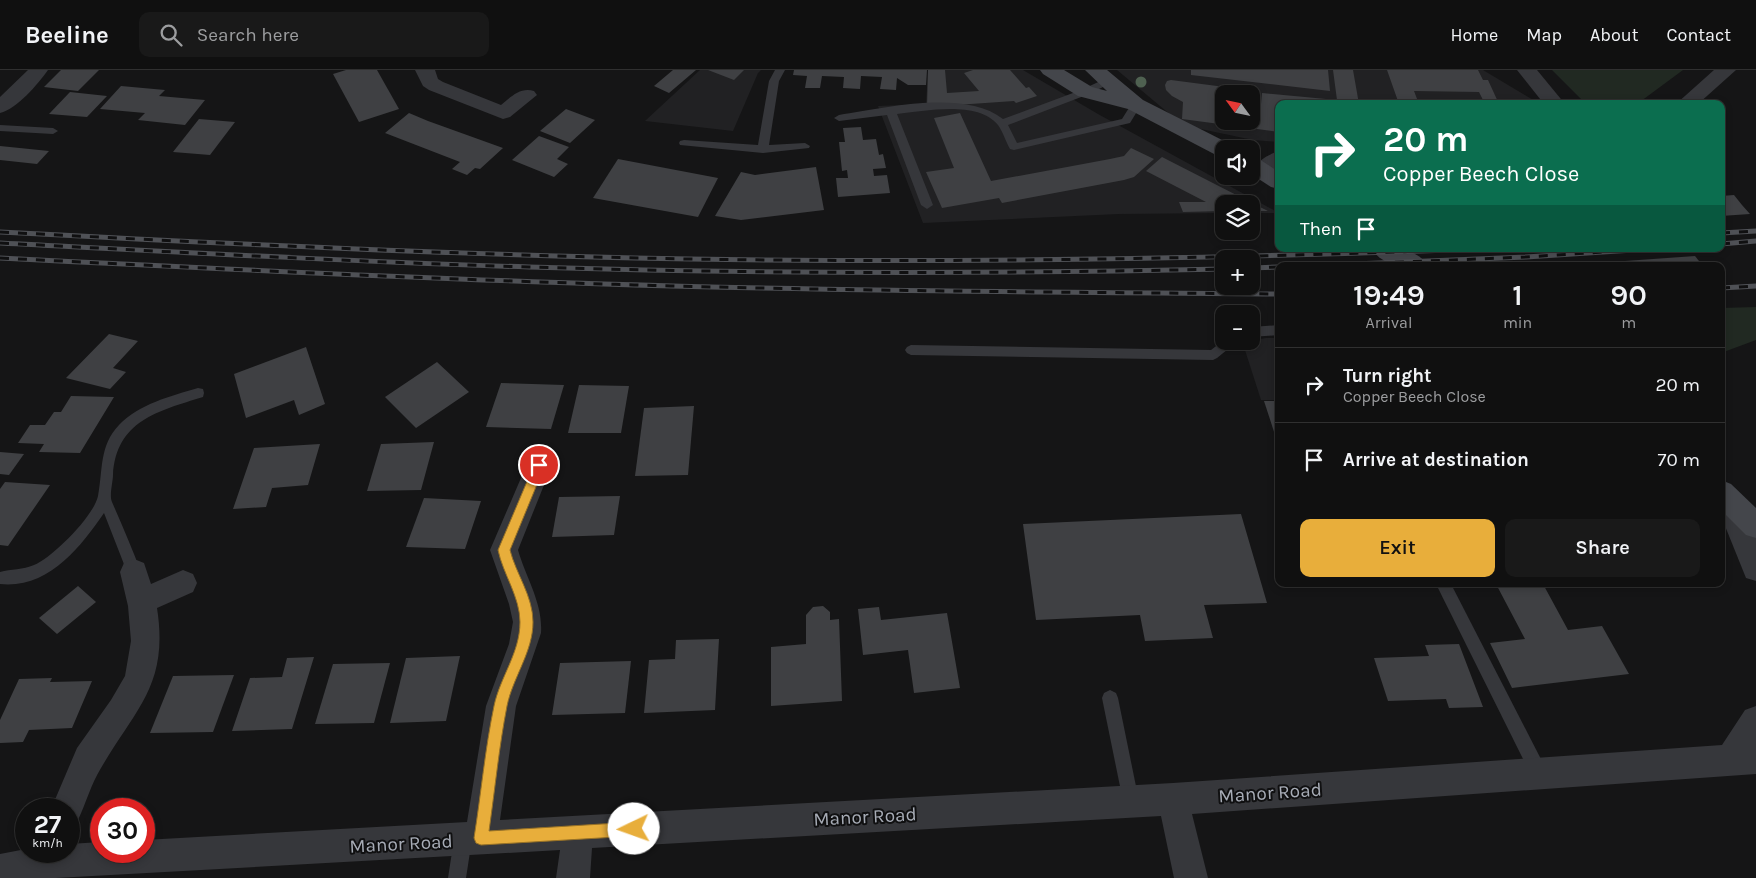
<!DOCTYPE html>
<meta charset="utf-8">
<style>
body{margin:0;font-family:Karla,sans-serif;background:#191919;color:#f1f3f6;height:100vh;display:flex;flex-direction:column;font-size:19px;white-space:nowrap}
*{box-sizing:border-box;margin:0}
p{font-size:16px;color:#9c9d9f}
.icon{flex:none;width:28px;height:28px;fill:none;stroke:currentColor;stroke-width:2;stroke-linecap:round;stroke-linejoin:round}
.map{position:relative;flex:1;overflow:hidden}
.drawer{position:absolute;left:1275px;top:192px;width:450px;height:325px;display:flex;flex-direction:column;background:#101010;border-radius:10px;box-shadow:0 2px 8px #0003,0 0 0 1px #303030}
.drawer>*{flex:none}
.hud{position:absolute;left:1275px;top:30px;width:450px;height:152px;border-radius:10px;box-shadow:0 2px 8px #0003,0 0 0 1px #303030;background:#0b6e4f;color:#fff;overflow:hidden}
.needle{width:32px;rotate:303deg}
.buttons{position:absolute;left:1215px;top:15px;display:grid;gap:10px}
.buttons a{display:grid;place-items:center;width:45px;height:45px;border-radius:10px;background:#101010;box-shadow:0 2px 8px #0003,0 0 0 1px #303030;font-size:25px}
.speed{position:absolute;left:15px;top:728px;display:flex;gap:10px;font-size:25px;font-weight:700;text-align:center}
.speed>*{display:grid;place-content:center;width:65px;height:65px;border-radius:50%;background:#101010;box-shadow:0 2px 8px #0003,0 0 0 1px #303030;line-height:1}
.speed small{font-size:12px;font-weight:400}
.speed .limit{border:8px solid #d22;background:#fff;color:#111}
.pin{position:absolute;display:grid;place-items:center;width:42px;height:42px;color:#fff;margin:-21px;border:2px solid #fff;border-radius:50%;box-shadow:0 1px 5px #0007}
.me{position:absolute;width:55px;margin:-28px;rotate:267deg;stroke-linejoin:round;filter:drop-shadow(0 0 4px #0008)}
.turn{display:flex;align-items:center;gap:18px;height:105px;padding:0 25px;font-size:22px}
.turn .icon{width:65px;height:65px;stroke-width:2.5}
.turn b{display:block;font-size:35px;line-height:42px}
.then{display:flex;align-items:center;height:48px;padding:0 25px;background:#0003;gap:10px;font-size:19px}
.eta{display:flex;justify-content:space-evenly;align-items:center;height:85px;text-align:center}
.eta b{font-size:30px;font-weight:600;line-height:35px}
.cta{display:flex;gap:10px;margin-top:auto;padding:10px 25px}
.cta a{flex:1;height:58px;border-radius:10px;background:#e8ae3b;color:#111;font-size:20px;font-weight:600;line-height:58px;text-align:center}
.cta a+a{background:#191919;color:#f1f3f6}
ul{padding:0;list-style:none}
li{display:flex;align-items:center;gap:15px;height:75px;padding:0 25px;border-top:1px solid #303030}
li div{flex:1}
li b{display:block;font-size:19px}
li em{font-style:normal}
header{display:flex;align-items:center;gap:30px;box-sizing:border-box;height:70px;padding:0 25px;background:#101010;border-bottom:1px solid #303030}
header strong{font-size:24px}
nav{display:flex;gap:28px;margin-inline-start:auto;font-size:18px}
.search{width:350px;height:45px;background:#191919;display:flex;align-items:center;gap:12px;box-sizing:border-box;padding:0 18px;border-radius:10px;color:#9c9d9f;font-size:19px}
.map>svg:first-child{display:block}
.built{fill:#212123;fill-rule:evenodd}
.green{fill:#212922}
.building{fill:#3f4043}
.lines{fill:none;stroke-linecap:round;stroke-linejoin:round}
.lane{fill:#36373b;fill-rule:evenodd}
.street{fill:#36373b;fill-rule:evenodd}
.secondary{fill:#44464b;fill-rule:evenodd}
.rail-casing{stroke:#4f5156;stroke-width:5}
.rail{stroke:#101011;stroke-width:3;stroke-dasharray:9;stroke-linecap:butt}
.tree{fill:#4f6151}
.route{fill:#e8ae3b;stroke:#977126}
.labels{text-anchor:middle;stroke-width:4;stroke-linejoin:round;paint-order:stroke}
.near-street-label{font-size:19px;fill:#a7acb6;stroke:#101011}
</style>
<header>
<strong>Beeline</strong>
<div class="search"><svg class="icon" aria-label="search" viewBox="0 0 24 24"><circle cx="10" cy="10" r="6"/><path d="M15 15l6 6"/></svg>Search here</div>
<nav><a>Home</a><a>Map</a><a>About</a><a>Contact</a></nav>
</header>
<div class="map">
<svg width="1756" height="808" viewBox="0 0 1756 808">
<rect width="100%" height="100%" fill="#151516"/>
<g class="built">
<polygon points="700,0 761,0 758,3 733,61 645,51"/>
<polygon points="928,0 1023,0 1098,44 1279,143 1251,143 1251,134 1224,134 1224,143 1119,144 923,153 878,36 926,34"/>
<path d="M1117,0h366l57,34h-261v38l-26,-2 -57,-12 -24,-12zM1224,24h27v27h-27z"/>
<polygon points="1266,268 1279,268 1279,330 1261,330 1244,277 1244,272"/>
</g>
<g class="green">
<polygon points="1552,0 1683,0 1637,34 1586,34"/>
<polygon points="1756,237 1756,270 1721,283 1721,238"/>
</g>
<g class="building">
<polygon points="61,0 99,0 78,21 44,17"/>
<polygon points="346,0 377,0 399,39 359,52 333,4"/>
<polygon points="673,0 696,0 669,23 654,16"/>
<polygon points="708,0 744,0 734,10"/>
<polygon points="794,0 927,0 926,15 908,15 897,8 896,20 880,19 882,7 861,6 860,19 843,18 844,7 822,6 820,18 805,18 807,6 793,5"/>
<polygon points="928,0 945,0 947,23 979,21 964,3 973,0 1010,0 1026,18 1029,17 1037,26 1016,33 1014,31 927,37"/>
<polygon points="1191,0 1328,0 1330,21 1191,5"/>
<polygon points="1333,0 1353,0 1359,34 1279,34 1279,62 1182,49 1183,32 1172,26 1166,20 1165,15 1167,11 1171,10 1240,19 1240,24 1224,24 1224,51 1251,51 1251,34 1261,34 1262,23 1337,30"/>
<polygon points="1387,0 1478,0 1483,10 1488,10 1499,34 1485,34 1479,22 1414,21 1419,34 1399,34"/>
<polygon points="121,16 165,20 159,26 205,30 185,55 138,50 145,43 100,39"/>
<polygon points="70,22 107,26 87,47 49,44"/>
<polygon points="566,39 595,50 570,73 540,61"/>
<polygon points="409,43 428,51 503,78 480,99 475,98 467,105 452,99 460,92 385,63"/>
<polygon points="960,43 991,111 1110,89 1124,86 1131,78 1154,89 1134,107 1124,110 1002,133 999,128 942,138 926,102 954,98 934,48"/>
<polygon points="199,49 235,52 210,85 173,82"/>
<polygon points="861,57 863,70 876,69 879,85 883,84 886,98 873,99 874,106 887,105 890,123 838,127 836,108 848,108 847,100 842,101 839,72 845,72 843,58"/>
<polygon points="539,66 569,77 557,89 568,94 554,107 512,90"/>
<polygon points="0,76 49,81 37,94 0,90"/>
<polygon points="1162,87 1254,134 1268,141 1251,141 1251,134 1224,134 1224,141 1183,142 1179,132 1206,132 1146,101"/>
<polygon points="618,89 718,108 698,147 593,128"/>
<polygon points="816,97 824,140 741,150 715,146 741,102 755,105"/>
<polygon points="1734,125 1742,135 1750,144 1721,146 1721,126"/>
<polygon points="1695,186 1703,196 1629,196 1625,191"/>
<polygon points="109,264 138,271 113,298 126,302 110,319 66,308"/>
<polygon points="306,277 325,334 299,345 294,330 246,348 234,304"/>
<polygon points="437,292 469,322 416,358 385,327"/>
<polygon points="501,313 564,315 551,359 486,357"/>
<polygon points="579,315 629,316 621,363 568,363"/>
<polygon points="71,326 114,327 80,383 39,382 44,374 18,373 30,355 45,355 54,342 61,342"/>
<polygon points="1264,331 1279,331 1279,374 1278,374"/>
<polygon points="694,336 688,405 635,406 644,338"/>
<polygon points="434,372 421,420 367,421 381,374"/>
<polygon points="320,374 308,415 272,418 266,437 233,439 254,378"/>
<polygon points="0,382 24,384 9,405 0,404"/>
<polygon points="5,412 50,415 8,476 0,475 0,419"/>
<polygon points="620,426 614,465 552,467 559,427"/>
<polygon points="424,428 481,431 465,479 406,477"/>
<polygon points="1241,444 1267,533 1204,535 1213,568 1145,571 1140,545 1036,550 1023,454"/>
<polygon points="1496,514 1543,514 1568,560 1602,556 1629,604 1512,618 1490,573 1525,569"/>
<polygon points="78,516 96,532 57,564 39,548"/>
<polygon points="823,536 830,542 830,550 839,549 842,631 771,636 771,577 806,574 806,545 813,537"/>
<polygon points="879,537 881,550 947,543 960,618 914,623 908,580 863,585 858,539"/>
<polygon points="719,569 715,640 644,643 649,590 675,589 676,570"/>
<polygon points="1459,574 1483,637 1449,638 1446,629 1388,631 1374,588 1429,586 1425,575"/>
<polygon points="460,586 446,651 390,653 406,588"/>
<polygon points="314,587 292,659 232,661 250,608 282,607 287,588"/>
<polygon points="631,591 625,643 552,645 560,593"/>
<polygon points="390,593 374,653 315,654 333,594"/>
<polygon points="234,605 213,662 150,663 173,606"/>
<polygon points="52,608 50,612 92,611 72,658 29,660 23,672 0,673 0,650 19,609"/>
</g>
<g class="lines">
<g class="lane">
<polygon points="775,0 785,0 779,11 769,75 805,73 810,76 809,78 763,83 680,75 679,73 680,71 684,70 758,75 769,11"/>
<path d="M1107,8l4,1v4l-22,11 -81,31 9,18 105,-24 10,-16h8l1,2 -11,18 -116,27 -4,-1c-4,-7 -7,-17 -12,-24 -20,-25 -73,-14 -101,-11l36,91 -6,4 -6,-4 -34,-90 -48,6 -5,-3 5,-3c46,-7 125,-26 164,4l78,-29z"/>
<polygon points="0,55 53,58 58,61 53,64 0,61"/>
<polygon points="1279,255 1279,265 1251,267 1251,257"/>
<polygon points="1224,270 1238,271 1217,288 1213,290 911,285 907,283 905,280 907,277 911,275 1211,280"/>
<path d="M198,318l5,1 1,4 -1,4c-45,14 -87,24 -90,78 0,7 -4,20 -1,27 10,23 20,46 29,70l-2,5 -5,2 -5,-2 -25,-64c-24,35 -56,76 -104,71v-12c11,-3 23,-2 34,-7 18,-7 60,-49 64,-69 5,-26 1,-50 21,-71 20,-21 52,-29 79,-37z"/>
<polygon points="1436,514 1451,514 1545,697 1547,703 1545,709 1539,711 1533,709"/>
<polygon points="1110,620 1116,623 1118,628 1139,731 1137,737 1131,739 1125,737 1123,731 1102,628 1104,623"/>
<polygon points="463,760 469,763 472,769 466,808 448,808 454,769 457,763"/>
</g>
<g class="street">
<path d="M28,0h20c-10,14 -31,39 -48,43v-16z"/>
<path d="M415,0h20l3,9 5,3 58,23c10,-8 19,-18 33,-14l3,4 -27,22 -7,2 -74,-29 -6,-4z"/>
<polygon points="1517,0 1537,0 1565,34 1544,34"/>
<polygon points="1714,0 1736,0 1698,34 1676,34"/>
<path d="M1279,81v17c-9,6 -14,10 -24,7l-3,-5c5,-9 17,-16 27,-19z"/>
<path d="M539,384l9,3 4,8 -34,85c8,28 25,53 23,83l-25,73 -16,114 673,-37 549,-38 23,-35 11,-4v68l-564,40 16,64h-34l-13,-62 -569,32 -2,30h-34l4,-28 -504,28h-56v-24l26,-5v2h43v-7l32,-2v9h43v-11l323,-18 19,-116 23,-62 4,-22 -4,-18 -19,-54 40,-93z"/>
<polygon points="1727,416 1736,419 1756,465 1756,511 1746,508 1721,446 1721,418"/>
<path d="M134,489l10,4 7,21 32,-14 10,4 4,9 -4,9 -36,16c12,77 -21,100 -56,160 -10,16 -15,35 -23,52l-9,4v-15h-18l26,-61 34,-48 14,-24 6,-35 -3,-35 -8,-34 4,-9z"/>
</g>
<g class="secondary">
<polygon points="1040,0 1064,0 1092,17 1107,21 1085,0 1107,0 1143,30 1232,75 1234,79 1224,79 1224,87 1216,85 1128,39 1078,26 1043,4"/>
<polygon points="1251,87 1259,89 1279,102 1279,119 1271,117 1251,104"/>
<path d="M1372,179c19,-1 45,-2 56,17 -19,1 -45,2 -56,-17z"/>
<polygon points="1721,410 1731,414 1756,438 1756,468 1746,465 1721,440"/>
</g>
<g class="rail-casing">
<g id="rail">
<path d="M0,162c230,12 460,23 690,27 262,4 525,0 787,-10"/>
<polyline points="1721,163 1756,161"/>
<path d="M0,173c176,9 352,19 529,24 231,7 463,7 695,2"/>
<polyline points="1721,174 1756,171"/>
<path d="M0,188c201,10 403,20 604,26 225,7 450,8 675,10"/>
<polyline points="1305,196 1526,187 1649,179"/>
<polyline points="1251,198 1279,197"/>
<polyline points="1721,218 1756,216"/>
</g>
</g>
<use href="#rail" class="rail"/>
</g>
<circle class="tree" cx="1141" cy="12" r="5.5"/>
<path class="route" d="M539,391l6,4 -35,85c6,24 23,46 23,72 0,30 -20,55 -26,84 -8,41 -12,83 -18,125l145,-9 5,2 2,5 -2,5 -5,2 -153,9 -5,-2 -2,-5c7,-44 11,-89 20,-132 6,-29 26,-53 26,-84 0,-25 -17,-48 -22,-72l36,-85z"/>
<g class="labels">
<g class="near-street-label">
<text transform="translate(1270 722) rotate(-4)" y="7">Manor Road</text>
<text transform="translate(865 746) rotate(-3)" y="7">Manor Road</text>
<text transform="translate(401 773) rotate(-3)" y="7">Manor Road</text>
</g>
</g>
</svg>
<div class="buttons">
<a><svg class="needle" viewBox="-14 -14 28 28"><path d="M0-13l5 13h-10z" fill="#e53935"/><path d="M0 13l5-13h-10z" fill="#9c9d9f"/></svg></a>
<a><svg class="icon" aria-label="sound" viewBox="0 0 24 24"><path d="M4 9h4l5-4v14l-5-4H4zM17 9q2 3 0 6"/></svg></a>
<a><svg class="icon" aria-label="layers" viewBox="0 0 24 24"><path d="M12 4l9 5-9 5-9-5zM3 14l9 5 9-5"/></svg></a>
<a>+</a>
<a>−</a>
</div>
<div class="speed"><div>27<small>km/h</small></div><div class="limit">30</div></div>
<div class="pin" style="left:539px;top:395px;background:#d93025"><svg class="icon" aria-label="arrive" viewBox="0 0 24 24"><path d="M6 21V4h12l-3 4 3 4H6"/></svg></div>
<svg class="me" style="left:634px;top:759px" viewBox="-20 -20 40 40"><circle r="19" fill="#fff"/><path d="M0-13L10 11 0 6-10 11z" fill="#e8ae3b"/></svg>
<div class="hud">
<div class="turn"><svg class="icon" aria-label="right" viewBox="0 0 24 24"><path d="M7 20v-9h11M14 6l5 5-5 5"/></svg><div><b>20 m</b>Copper Beech Close</div></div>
<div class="then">Then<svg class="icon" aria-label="arrive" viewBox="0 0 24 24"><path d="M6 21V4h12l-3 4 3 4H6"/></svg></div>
</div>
<section class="drawer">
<div class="eta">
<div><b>19:49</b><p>Arrival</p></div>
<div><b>1</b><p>min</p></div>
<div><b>90</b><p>m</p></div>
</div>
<ul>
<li><svg class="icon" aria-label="right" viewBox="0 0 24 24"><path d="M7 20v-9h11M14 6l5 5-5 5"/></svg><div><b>Turn right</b><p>Copper Beech Close</p></div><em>20 m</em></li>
<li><svg class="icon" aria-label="arrive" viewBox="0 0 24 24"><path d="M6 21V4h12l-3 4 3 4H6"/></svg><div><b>Arrive at destination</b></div><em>70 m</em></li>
</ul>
<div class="cta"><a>Exit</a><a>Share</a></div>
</section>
</div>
